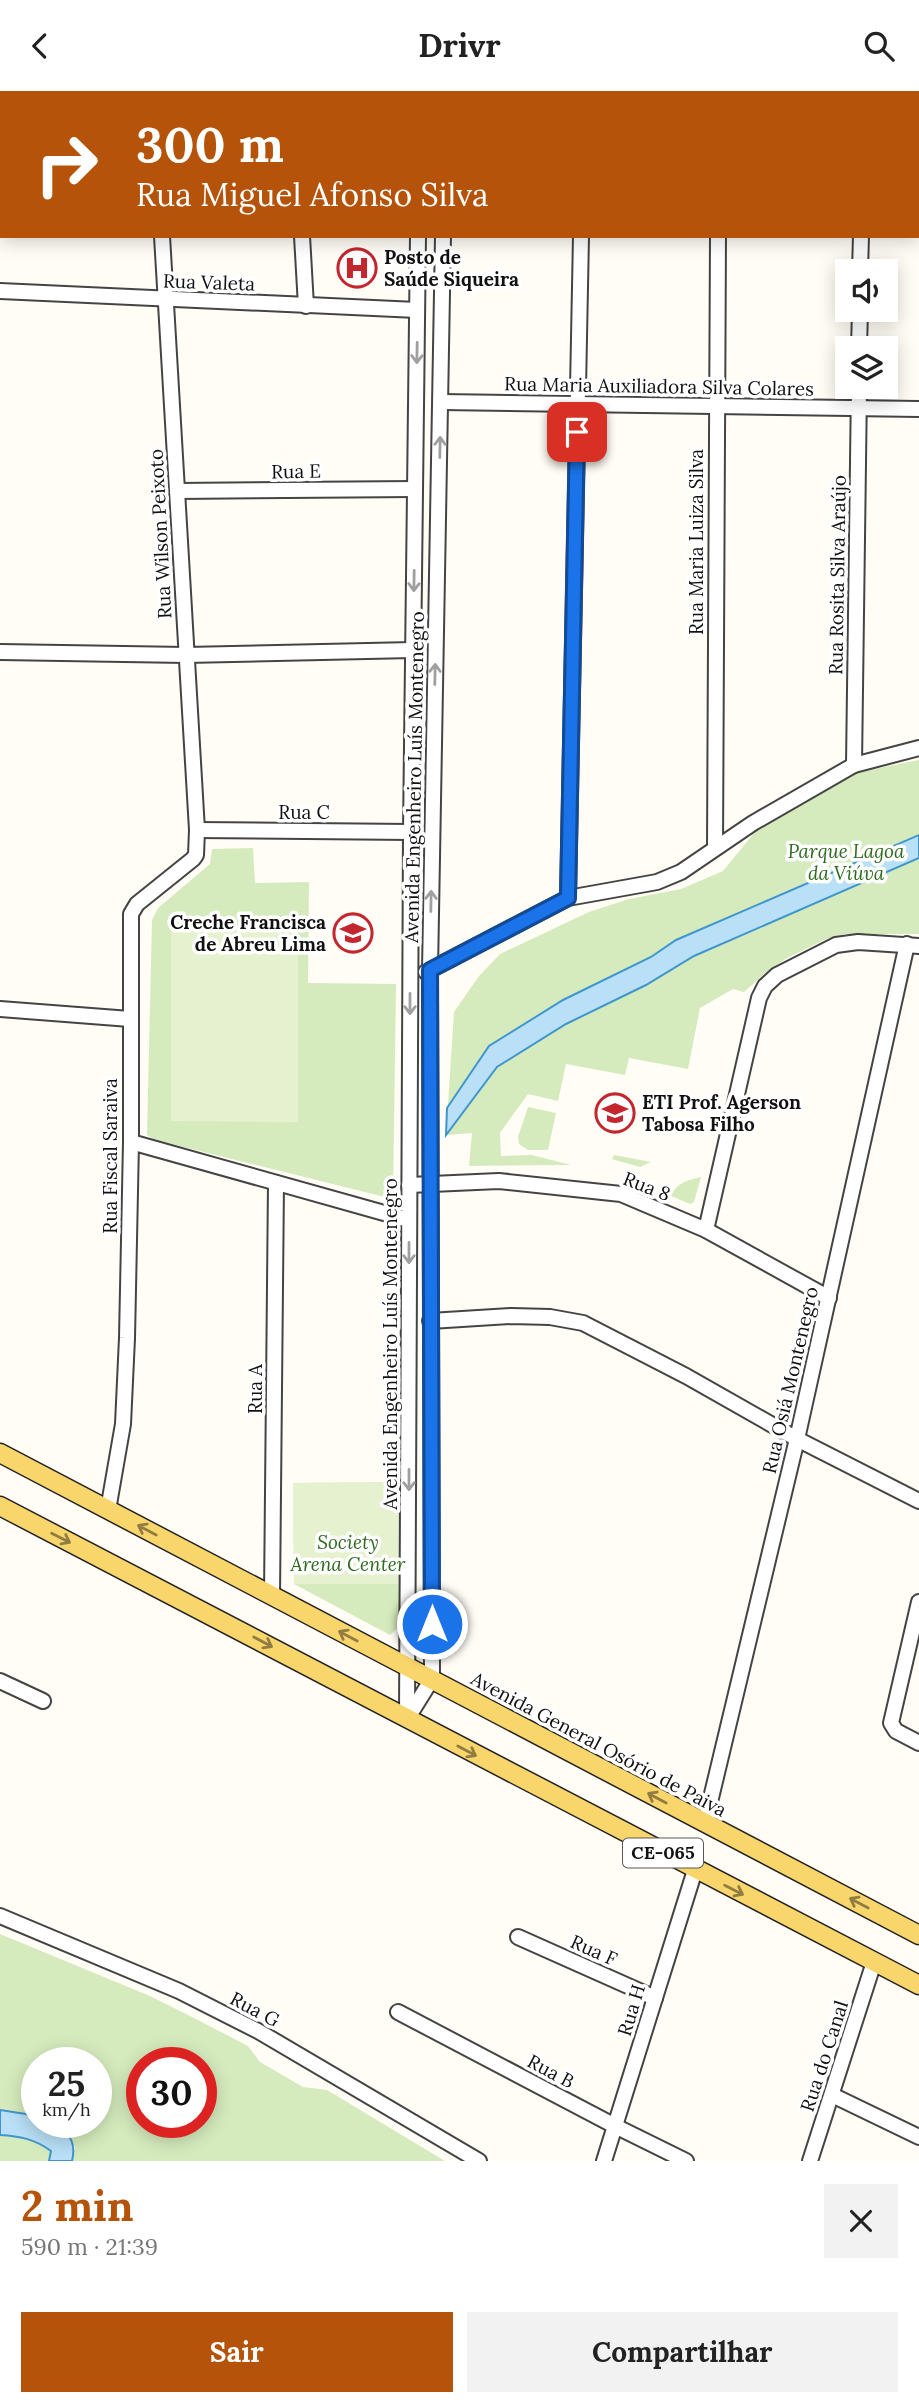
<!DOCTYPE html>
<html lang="pt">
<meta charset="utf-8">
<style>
body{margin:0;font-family:Lora,serif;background:#f2f2f2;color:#222;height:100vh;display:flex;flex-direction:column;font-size:26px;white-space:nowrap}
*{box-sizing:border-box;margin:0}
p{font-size:23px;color:#767676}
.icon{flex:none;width:38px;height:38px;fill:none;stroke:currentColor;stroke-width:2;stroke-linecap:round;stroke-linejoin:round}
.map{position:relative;height:2070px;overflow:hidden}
.panel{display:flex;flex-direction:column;background:#fff;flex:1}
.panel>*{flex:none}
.guide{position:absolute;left:0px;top:0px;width:920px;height:147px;box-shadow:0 4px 18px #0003;background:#b45309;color:#fff;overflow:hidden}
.fabs{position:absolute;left:835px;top:168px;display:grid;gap:14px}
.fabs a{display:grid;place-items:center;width:63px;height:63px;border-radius:0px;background:#fff;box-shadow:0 4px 18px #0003;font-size:35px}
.speed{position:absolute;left:21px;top:1956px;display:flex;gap:14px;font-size:35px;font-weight:700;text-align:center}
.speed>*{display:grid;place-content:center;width:91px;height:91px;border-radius:50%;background:#fff;box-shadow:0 4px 18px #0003;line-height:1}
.speed small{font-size:18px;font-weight:400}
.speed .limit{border:10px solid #d22;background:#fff;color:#111}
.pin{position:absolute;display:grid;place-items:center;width:60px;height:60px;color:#fff;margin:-30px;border-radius:14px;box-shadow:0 4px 10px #0006}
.me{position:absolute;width:77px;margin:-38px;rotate:0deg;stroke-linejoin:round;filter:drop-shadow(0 0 5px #0008)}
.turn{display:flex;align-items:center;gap:24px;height:147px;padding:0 21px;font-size:32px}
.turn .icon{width:91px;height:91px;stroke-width:2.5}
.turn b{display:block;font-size:49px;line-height:60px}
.round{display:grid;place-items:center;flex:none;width:74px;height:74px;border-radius:0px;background:#f2f2f2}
.summary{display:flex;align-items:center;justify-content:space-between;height:119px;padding:0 21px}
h1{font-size:42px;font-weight:700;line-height:52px;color:#b45309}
.action{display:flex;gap:14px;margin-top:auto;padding:14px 21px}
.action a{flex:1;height:80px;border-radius:0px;background:#b45309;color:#fff;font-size:28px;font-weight:700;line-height:80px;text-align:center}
.action a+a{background:#f2f2f2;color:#222}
header{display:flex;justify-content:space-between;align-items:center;height:91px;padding:0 21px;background:#fff;font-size:32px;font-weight:700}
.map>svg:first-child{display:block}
.green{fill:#d5ebbd;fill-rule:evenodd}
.pitch{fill:#e6f2cf}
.water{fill:#b9e0f7;stroke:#3f96cf;stroke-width:2}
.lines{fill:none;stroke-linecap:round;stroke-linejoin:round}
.minor-casing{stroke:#444;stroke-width:18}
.major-casing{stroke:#222;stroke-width:21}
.minor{stroke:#fff;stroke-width:14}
.major{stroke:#f9d66b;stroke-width:18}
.oneway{stroke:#a0a0a0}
.oneway2{stroke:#917d42}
.route-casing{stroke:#114b97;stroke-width:18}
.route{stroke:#1a73e8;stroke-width:12}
.labels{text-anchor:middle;stroke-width:7;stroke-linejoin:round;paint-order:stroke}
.shield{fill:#fff;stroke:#585858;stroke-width:2}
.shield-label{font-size:18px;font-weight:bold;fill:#111}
.poi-label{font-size:19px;font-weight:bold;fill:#111;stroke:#fff;text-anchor:start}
.street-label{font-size:19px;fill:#111;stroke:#fff}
.park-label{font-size:19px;font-style:italic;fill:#2f6b1f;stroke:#fff}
</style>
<header><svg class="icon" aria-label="back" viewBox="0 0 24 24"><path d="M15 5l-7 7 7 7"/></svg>Drivr<svg class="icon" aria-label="search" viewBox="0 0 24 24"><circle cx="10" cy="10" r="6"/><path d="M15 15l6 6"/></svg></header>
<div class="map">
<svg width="919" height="2070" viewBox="0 0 919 2070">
<rect width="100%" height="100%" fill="#fffdf5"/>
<g class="green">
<polygon points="919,669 919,843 845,843 826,848 787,867 765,882 744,901 733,898 700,917 688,978 629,967 625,984 566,973 558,1010 528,1003 500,1042 501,1065 532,1064 571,1074 469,1075 472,1042 446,1044 454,921 479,885 500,863 589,821 629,808 681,798 723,780 759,736 859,681"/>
<polygon points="253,757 255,792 309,791 308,892 396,893 393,1108 155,1049 147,1044 152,829 158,817 210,773 212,758"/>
<polygon points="528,1016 556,1022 548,1059 528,1059 519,1053 518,1046"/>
<polygon points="614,1064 651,1071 640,1076 615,1069 612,1068"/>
<path d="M701,1086l-7,25 -4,2 -19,-8c5,-13 17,-16 30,-19z"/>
<polygon points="401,1391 400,1535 390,1544 294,1493 293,1392"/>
<path d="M0,1843l150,62 48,24 50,26 12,16 43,25 24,3 118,71h-373l3,-14 -18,-20 -10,-4h49v-60h-59v56l-11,-5 -26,-4zM142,1972h59v60h-59z"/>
<path d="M0,2044c19,1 35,5 51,16l-2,10h-49z"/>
</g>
<g class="pitch">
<polygon points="171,835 298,835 298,1031 171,1030"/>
<polygon points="401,1391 401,1493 294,1493 293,1392"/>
</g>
<g class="water">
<polygon points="919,744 919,767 694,865 646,894 566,933 497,976 446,1044 447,1017 489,955 563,909 651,866 676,849"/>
<path d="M0,2019l26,4 11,5v4c25,0 41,13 35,38h-23l2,-10c-16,-12 -32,-15 -51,-16z"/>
</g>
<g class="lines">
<g class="minor-casing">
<g id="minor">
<polyline points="150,0 150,2"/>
<polyline points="293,0 293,2"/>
<polyline points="421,2 421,0"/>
<polyline points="444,2 444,0"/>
<polyline points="584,2 584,0"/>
<polyline points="720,2 720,0"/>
<polyline points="863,2 863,0"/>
<polyline points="302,145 306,215"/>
<polyline points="860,180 861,145"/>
<polyline points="0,200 417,219"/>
<polyline points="859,257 860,219"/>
<polyline points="441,311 919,318"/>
<polyline points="177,400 415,398"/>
<polyline points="0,561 186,564 413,559"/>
<polyline points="854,674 859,296"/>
<polyline points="197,739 411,741"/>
<polyline points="715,757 718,145"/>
<polyline points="568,807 581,145"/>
<polyline points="426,881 568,807 657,791 681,781 753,732 854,674 919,657"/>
<polyline points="0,918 130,928"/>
<polyline points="131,1051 409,1129"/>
<polyline points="409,1094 499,1090 621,1103 706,1139 829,1207"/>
<polyline points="706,1139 759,907 765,895 777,884 836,854 858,851 919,855"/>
<polyline points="430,1230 511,1225 550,1226 583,1232 686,1285 797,1348 919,1410"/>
<polyline points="108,1419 123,1333 127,1247 131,1051 131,823 137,813 193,768 196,764 197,739 162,145"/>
<polyline points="272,1505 276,1092"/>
<polyline points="919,1511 891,1632 896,1640 919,1652"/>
<polyline points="0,1590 43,1610"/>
<polyline points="407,1628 432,1588 430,879 443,145"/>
<polyline points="407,1628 411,741 418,145"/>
<polyline points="705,1732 797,1348 907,853"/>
<polyline points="0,1825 179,1900 258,1940 479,2070"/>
<polyline points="518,1846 655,1907"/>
<polyline points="398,1921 615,2035 686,2070"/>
<polyline points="832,2004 919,2046"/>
<polyline points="604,2070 695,1779"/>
<polyline points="810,2070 874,1871"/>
</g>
</g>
<g class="major-casing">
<g id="major">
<polyline points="0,1362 919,1844"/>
<polyline points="0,1415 919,1894"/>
</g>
</g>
<use href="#minor" class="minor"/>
<use href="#major" class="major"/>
</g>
<defs><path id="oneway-shaft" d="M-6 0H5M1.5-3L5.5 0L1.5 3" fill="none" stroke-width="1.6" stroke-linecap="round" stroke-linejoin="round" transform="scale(1.75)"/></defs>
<g class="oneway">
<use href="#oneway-shaft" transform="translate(417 262) rotate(91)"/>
<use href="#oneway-shaft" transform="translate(440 356) rotate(-89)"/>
<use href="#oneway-shaft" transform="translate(414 490) rotate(91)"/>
<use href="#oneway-shaft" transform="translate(435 583) rotate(-89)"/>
<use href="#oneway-shaft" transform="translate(431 810) rotate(-89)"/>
<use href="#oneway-shaft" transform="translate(410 913) rotate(90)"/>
<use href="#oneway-shaft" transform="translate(409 1162) rotate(90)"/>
<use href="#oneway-shaft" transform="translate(409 1389) rotate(90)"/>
</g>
<g class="oneway2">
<use href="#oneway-shaft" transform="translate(147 1439) rotate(-152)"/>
<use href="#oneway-shaft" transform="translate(61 1447) rotate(27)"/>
<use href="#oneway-shaft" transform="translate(348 1545) rotate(-152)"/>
<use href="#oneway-shaft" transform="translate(263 1551) rotate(28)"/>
<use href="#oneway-shaft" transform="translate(467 1660) rotate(28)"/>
<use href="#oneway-shaft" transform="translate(657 1707) rotate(-152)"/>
<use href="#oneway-shaft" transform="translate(734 1799) rotate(27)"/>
<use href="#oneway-shaft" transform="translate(859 1812) rotate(-152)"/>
</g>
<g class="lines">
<g class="route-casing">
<polyline id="route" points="432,1533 430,879 568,807 577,341"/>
</g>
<use href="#route" class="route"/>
</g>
<defs>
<g id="hospital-ring" transform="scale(2.0125)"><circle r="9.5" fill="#fff" stroke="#c4262e" stroke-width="1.5"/><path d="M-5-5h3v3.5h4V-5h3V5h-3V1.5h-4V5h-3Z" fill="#c4262e"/></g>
<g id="school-ring" transform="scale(2.0125)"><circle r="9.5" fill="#fff" stroke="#c4262e" stroke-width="1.5"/><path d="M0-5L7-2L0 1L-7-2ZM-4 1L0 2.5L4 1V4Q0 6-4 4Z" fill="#c4262e"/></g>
</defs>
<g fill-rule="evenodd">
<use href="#hospital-ring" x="357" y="177"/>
<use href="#school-ring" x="353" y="842"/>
<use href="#school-ring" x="615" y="1022"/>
</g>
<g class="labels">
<rect class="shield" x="623" y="1747.5" width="80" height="29" rx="5"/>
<g class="shield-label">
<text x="663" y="1768">CE-065</text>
</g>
<g class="poi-label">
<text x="384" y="173">Posto de<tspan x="384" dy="22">Saúde Siqueira</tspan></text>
<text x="326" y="838" text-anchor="end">Creche Francisca<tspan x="326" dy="22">de Abreu Lima</tspan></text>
<text x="642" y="1018">ETI Prof. Agerson<tspan x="642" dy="22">Tabosa Filho</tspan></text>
</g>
<g class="street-label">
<text transform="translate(209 191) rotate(2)" y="7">Rua Valeta</text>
<text transform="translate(659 295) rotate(1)" y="7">Rua Maria Auxiliadora Silva Colares</text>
<text transform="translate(296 380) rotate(-1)" y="7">Rua E</text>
<text transform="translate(160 443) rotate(-93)" y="7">Rua Wilson Peixoto</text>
<text transform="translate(696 451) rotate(-90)" y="7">Rua Maria Luiza Silva</text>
<text transform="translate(837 484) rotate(-89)" y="7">Rua Rosita Silva Araújo</text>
<text transform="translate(414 686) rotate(-89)" y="7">Avenida Engenheiro Luís Montenegro</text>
<text x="304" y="728">Rua C</text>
<text transform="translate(110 1065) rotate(-90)" y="7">Rua Fiscal Saraiva</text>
<text transform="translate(647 1095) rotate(21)" y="7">Rua 8</text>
<text transform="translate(390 1253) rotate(-90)" y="7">Avenida Engenheiro Luís Montenegro</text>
<text transform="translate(790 1289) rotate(-77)" y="7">Rua Osiá Montenegro</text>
<text transform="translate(255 1298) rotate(-90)" y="7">Rua A</text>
<text transform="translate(599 1653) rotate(28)" y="7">Avenida General Osório de Paiva</text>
<text transform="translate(594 1859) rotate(24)" y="7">Rua F</text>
<text transform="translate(255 1918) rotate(28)" y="7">Rua G</text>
<text transform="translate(631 1919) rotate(-73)" y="7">Rua H</text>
<text transform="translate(824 1965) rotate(-72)" y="7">Rua do Canal</text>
<text transform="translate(551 1980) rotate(28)" y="7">Rua B</text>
</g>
<g class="park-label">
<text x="846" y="767">Parque Lagoa<tspan x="846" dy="22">da Viúva</tspan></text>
<text x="348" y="1458">Society<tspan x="348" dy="22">Arena Center</tspan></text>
</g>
</g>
</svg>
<div class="fabs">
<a><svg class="icon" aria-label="sound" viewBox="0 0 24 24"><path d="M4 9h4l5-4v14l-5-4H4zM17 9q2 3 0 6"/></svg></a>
<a><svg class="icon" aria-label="layers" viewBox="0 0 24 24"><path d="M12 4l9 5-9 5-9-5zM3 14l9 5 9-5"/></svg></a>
</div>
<div class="speed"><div>25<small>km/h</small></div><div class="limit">30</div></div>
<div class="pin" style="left:577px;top:341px;background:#d93025"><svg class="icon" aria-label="arrive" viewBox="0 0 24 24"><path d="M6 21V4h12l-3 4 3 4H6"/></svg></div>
<svg class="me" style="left:432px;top:1533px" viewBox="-20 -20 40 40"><circle r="17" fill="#1a73e8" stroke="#fff" stroke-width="3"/><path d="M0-11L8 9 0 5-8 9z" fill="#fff"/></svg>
<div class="guide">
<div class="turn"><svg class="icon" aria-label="right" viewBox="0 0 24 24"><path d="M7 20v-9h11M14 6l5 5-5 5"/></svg><div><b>300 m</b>Rua Miguel Afonso Silva</div></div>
</div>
</div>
<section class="panel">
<div class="summary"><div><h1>2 min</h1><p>590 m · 21:39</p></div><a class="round"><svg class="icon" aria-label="close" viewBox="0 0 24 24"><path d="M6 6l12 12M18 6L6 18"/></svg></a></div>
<div class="action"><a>Sair</a><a>Compartilhar</a></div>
</section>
